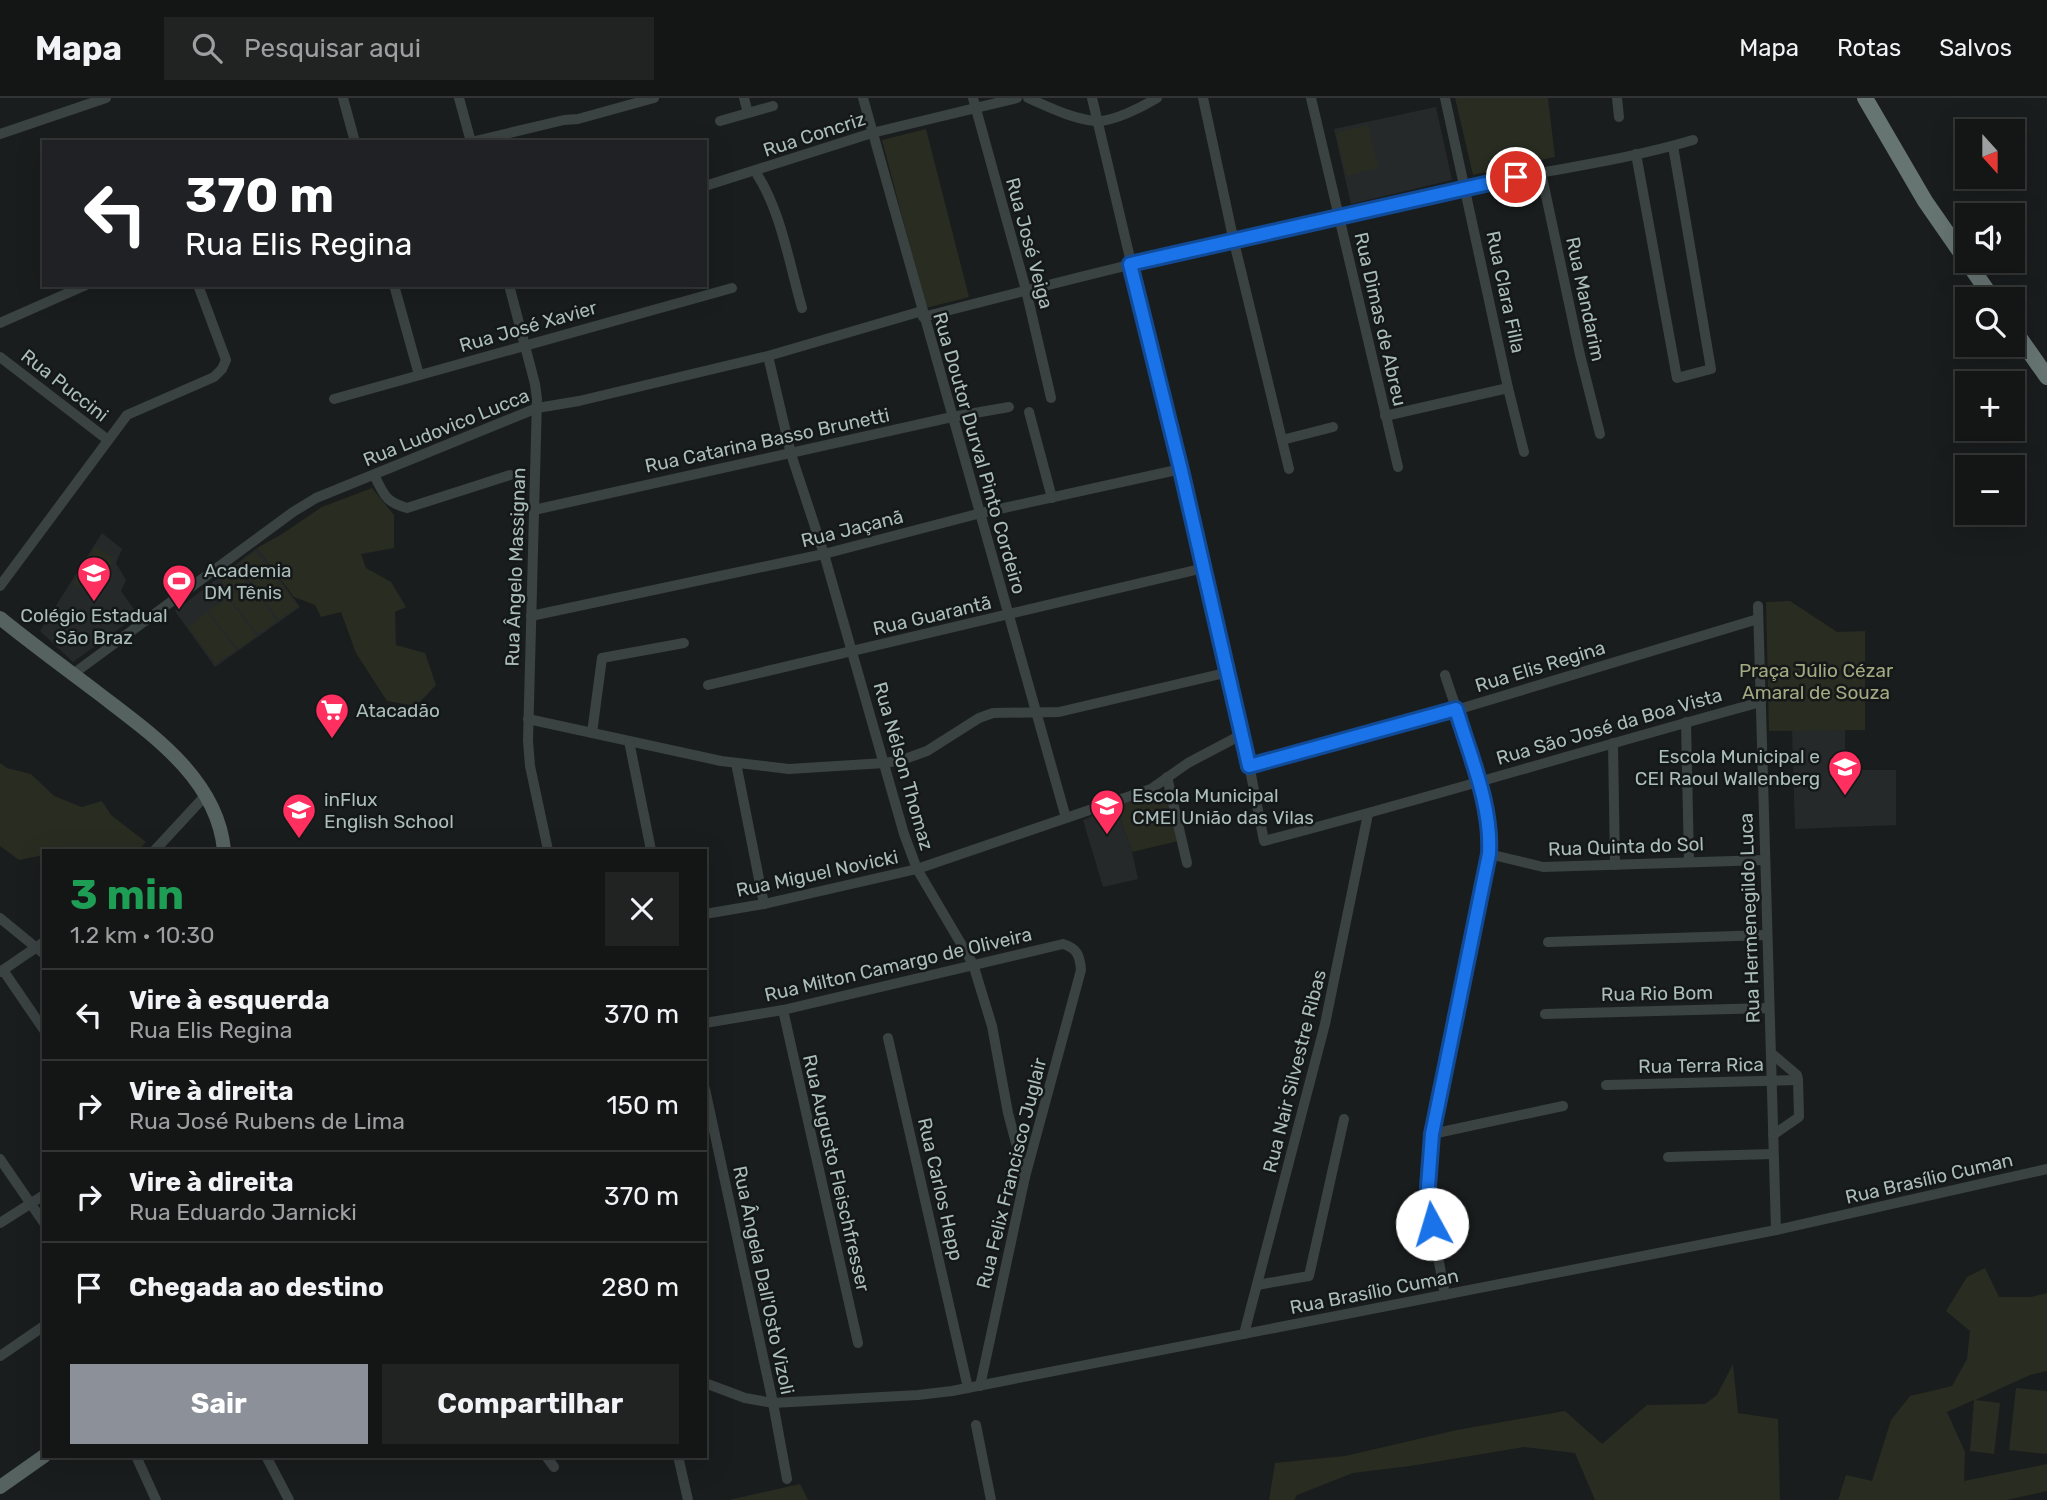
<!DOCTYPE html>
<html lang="pt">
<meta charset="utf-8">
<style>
body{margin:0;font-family:Rubik,sans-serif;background:#212323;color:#f1f3f6;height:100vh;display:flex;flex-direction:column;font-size:26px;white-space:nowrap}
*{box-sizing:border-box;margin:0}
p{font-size:23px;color:#9d9fa1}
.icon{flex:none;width:38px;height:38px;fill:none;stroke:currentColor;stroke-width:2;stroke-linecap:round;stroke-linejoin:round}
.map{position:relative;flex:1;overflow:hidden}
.drawer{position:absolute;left:42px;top:751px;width:665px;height:609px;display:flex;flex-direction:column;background:#141616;border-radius:0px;box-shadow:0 7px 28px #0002,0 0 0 2px #333535}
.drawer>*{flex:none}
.guide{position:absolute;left:42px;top:42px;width:665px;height:147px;border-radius:0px;box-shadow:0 7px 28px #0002,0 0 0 2px #333535;background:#202124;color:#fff;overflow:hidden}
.needle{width:46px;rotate:159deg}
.tools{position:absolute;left:1955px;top:21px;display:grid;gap:14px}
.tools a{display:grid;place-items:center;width:70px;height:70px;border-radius:0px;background:#141616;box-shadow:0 7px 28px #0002,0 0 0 2px #333535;font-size:35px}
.pin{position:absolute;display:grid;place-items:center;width:60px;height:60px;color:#fff;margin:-30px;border:4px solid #fff;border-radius:50%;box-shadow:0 2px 7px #0007}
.me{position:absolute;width:77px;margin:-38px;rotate:354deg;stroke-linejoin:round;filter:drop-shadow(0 0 5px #0008)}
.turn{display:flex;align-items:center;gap:24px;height:147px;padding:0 28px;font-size:32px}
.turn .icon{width:91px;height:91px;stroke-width:2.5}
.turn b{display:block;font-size:49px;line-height:60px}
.round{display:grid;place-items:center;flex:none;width:74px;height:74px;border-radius:0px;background:#212323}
.overview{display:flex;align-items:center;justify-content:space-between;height:119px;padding:0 28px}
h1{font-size:42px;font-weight:700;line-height:52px;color:#1e9e55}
.primary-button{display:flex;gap:14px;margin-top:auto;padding:14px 28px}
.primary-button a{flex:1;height:80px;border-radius:0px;background:#8c9099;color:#fff;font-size:28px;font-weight:700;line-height:80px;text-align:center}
.primary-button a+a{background:#212323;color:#f1f3f6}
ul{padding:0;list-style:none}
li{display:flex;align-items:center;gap:21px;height:91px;padding:0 28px;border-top:2px solid #333535}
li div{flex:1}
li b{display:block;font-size:26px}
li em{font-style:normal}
header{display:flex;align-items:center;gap:42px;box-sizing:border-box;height:98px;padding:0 35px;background:#141616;border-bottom:2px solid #333535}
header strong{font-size:33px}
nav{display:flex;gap:38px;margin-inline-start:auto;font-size:24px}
.search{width:490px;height:63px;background:#212323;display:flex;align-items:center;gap:18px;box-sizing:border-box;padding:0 24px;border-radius:0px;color:#9d9fa1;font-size:26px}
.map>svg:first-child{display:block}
.built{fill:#26292a}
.green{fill:#282c21}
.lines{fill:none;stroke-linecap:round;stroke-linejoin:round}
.minor{stroke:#3b4242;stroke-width:10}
.major{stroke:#566260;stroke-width:14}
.highway{stroke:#667472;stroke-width:16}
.route-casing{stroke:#114b97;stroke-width:18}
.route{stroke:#1a73e8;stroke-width:12}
.labels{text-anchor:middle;stroke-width:5;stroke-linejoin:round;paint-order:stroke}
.street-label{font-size:19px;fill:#abbdba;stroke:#151818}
.poi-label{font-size:19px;fill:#abbdba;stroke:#151818;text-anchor:start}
.park-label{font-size:19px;fill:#a3aa81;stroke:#151818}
</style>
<header>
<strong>Mapa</strong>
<div class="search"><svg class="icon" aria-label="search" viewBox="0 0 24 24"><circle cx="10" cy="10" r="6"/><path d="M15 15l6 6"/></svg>Pesquisar aqui</div>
<nav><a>Mapa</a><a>Rotas</a><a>Salvos</a></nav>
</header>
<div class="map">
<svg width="2047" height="1402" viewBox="0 0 2047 1402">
<rect width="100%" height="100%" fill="#1a1d1d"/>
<g class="built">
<polygon points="1436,9 1452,82 1351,106 1334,31"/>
<polygon points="102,435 122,451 116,465 126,482 121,493 138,517 73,564 40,533"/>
<polygon points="257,450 300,509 215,569 175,513"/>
<polygon points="1792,632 1845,632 1845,672 1896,672 1896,727 1795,731"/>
<polygon points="1116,708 1132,754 1138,781 1103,789 1083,722"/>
</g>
<g class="green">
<polygon points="1455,0 1548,0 1555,59 1473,77"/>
<polygon points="1368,27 1378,70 1347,78 1336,35"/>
<polygon points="926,31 969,199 926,210 882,42"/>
<polygon points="372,390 394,417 394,450 361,456 366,470 391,484 406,509 395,514 396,547 425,555 436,587 416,608 387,603 356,555 341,514 321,519 315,507 294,499 257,450 282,436 322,409"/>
<polygon points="95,449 115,461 93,498 73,485"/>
<polygon points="255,453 266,468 231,495 219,481"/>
<polygon points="268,468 298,509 279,522 250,483"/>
<polygon points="249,484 277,523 258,536 229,499"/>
<polygon points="228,500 257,538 238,551 208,513"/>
<polygon points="1790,503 1837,534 1865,533 1865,632 1769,633 1766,504"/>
<polygon points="207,514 236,552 216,566 188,529"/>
<polygon points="0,665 7,670 31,676 54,698 82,709 102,703 111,717 146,744 139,752 44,752 44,757 19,762 0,748"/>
<polygon points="1167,692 1178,743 1132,754 1116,708"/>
<polygon points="1985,1170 1999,1199 2031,1199 2047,1195 2047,1273 2030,1277 1975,1302 2000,1305 1994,1356 1970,1353 1974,1302 1947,1314 1965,1354 1964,1383 2047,1366 2047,1393 2007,1402 1838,1402 1846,1377 1872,1383 1891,1322 1910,1298 1952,1288 1967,1261 1970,1233 1946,1213 1967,1179"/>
<polygon points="1733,1266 1738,1315 1778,1321 1780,1402 1595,1402 1575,1355 1524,1349 1410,1368 1353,1375 1297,1397 1294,1402 1269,1402 1275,1365 1345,1358 1457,1332 1565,1313 1602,1346 1647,1307 1705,1306 1717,1297"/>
<polygon points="2016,1290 2047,1293 2047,1356 2009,1352"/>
<polygon points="800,1386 808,1402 729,1402"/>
</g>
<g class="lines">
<g class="minor">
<polyline points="343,0 355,44"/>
<polyline points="459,0 471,44"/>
<polyline points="744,0 748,15"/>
<polyline points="863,0 1066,720"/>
<polyline points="973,0 1026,192 1051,300"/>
<path d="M1028,0c21,9 44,21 68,23 17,1 46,-14 61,-23"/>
<path d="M1092,0l151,636 21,107c166,-43 331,-94 497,-139"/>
<polyline points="1203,0 1234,144 1289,371"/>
<polyline points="1311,0 1398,369"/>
<polyline points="1445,0 1508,290 1524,354"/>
<polyline points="1617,0 1619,19"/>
<polyline points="720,23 773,8"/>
<polyline points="0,36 106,0"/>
<polyline points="471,44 564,22 578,21 654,0"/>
<polyline points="1636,56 1677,280 1711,271 1673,48"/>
<path d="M755,73c26,39 34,92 47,137"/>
<polyline points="1541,74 1580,257 1600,336"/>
<polyline points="705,88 872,35 1017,0"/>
<polyline points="394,187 419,277"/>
<polyline points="509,187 535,286 537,301 528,643 530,668 548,752"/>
<path d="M923,219c180,-47 361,-90 542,-130 76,-16 154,-25 228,-47"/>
<polyline points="0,225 86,187"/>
<polyline points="768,258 791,356 824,456 904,736 917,771 973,866 992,928 1008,1015 1025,1079"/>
<polyline points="0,259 108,342"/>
<polyline points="334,301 732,190"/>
<polyline points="1029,314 1052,400"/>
<polyline points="1385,318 1508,290"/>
<polyline points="1282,342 1333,329"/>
<path d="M374,377c10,19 11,27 33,33l103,-33"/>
<polyline points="534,412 952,319 1009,309"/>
<polyline points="0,488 127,317 214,279 222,271 226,262 198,187"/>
<polyline points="1758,508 1776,1132"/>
<polyline points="531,518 824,456 981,415 1181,371"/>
<polyline points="73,576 293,414 316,400 537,310 579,303 768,258 922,213"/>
<path d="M1445,577c17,54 48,123 44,179l-57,280 -4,53 4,37 13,71"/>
<polyline points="708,587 1204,470"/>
<polyline points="528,621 721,663 789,671 885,665 902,662 927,653 979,620 993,615 1059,614 1229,574"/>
<polyline points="1686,624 1689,764"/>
<polyline points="592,635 602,560 684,545"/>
<polyline points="629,643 651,752"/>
<polyline points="1613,645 1615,767"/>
<polyline points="736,665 764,806"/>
<polyline points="1249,668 1456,612 1758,521"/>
<polyline points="1167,679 1187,765"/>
<polyline points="155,752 205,698"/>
<polyline points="1489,756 1543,769 1765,762"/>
<polyline points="705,816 764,806 917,771 1151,691 1188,665 1243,636"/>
<polyline points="0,820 44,856"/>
<polyline points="1548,844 1767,837"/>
<polyline points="3,872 44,932"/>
<polyline points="0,874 44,844"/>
<polyline points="783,912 858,1245"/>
<polyline points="1545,916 1769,910"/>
<path d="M705,925l78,-13 280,-66c14,4 17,12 18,26l-56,207 -45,209"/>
<polyline points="888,940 968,1290"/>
<polyline points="1771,955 1797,977 1798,982 1799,1019 1773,1037"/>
<polyline points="1606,987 1798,982"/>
<polyline points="705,991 773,1305 787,1381"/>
<polyline points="1432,1036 1563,1008"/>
<polyline points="1668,1059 1773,1056"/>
<polyline points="0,1061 44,1125"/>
<polyline points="0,1125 44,1097"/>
<polyline points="1257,1187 1309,1178 1344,1021"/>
<polyline points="1244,1236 1325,926 1368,716"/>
<polyline points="0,1258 44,1228"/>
<polyline points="705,1285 745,1300 773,1305 918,1297 952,1293 1776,1132 2047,1071"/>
<polyline points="976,1327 991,1402"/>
<polyline points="136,1358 156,1402"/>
<polyline points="266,1358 289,1402"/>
<polyline points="546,1358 554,1369"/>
<polyline points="678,1358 688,1402"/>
</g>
<g class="major">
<path d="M0,520c32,26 65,50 98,75 52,40 119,85 126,157"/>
<polyline points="0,1389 44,1358"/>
</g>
<g class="highway">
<polyline points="1865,0 1925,103 1993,201"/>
<polyline points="2012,229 2047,279"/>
</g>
</g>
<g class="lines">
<g class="route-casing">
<path id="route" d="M1432,1126l-4,-37 4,-53 57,-280c3,-49 -19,-98 -33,-145l-207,57 -68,-296 -51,-206 386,-87"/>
</g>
<use href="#route" class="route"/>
</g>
<defs>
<g id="school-pin" transform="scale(1.75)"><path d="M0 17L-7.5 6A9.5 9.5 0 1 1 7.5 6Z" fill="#ff305f" stroke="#151818"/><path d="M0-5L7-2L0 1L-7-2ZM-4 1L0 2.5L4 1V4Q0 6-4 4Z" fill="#fff"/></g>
<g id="stadium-pin" transform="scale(1.75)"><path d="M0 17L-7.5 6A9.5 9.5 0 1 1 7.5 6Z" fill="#ff305f" stroke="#151818"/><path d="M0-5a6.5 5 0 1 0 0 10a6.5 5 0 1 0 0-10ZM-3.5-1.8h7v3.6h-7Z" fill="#fff"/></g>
<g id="supermarket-pin" transform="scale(1.75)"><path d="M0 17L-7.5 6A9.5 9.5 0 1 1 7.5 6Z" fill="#ff305f" stroke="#151818"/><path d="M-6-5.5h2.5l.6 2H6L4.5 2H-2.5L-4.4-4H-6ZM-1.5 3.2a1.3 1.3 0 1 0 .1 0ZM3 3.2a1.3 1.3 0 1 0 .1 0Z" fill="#fff"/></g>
</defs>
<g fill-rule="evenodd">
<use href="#school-pin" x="94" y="475"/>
<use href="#stadium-pin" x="179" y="483"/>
<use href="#supermarket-pin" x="332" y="612"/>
<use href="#school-pin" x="1845" y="669"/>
<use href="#school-pin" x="1107" y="708"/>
<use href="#school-pin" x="299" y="712"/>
</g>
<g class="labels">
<g class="street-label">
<text transform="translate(814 36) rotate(-18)" y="7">Rua Concriz</text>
<text transform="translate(1030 145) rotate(75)" y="7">Rua José Veiga</text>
<text transform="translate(1506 194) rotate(78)" y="7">Rua Clara Filla</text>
<text transform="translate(1586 201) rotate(78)" y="7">Rua Mandarim</text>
<text transform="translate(1381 221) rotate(77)" y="7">Rua Dimas de Abreu</text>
<text transform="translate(528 228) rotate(-16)" y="7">Rua José Xavier</text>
<text transform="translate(65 287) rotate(38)" y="7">Rua Puccini</text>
<text transform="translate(446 329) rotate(-22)" y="7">Rua Ludovico Lucca</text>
<text transform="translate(767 342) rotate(-12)" y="7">Rua Catarina Basso Brunetti</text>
<text transform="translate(980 355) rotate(74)" y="7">Rua Doutor Durval Pinto Cordeiro</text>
<text transform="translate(852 430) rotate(-14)" y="7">Rua Jaçanã</text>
<text transform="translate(515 469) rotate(-88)" y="7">Rua Ângelo Massignan</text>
<text transform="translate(932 517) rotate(-13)" y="7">Rua Guarantã</text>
<text transform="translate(1540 568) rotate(-17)" y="7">Rua Elis Regina</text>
<text transform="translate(1609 628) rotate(-16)" y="7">Rua São José da Boa Vista</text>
<text transform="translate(904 668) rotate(74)" y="7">Rua Nélson Thomaz</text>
<text transform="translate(1626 748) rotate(-2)" y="7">Rua Quinta do Sol</text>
<text transform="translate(817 775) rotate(-12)" y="7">Rua Miguel Novicki</text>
<text transform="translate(1749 820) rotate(-92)" y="7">Rua Hermenegildo Luca</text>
<text transform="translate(898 866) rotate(-13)" y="7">Rua Milton Camargo de Oliveira</text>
<text transform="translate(1657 895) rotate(-1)" y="7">Rua Rio Bom</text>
<text transform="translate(1701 967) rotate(-1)" y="7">Rua Terra Rica</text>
<text transform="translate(1294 973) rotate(-76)" y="7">Rua Nair Silvestre Ribas</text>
<text transform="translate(837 1075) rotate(77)" y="7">Rua Augusto Fleischfresser</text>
<text transform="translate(1011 1075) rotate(-76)" y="7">Rua Felix Francisco Juglair</text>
<text transform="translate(1929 1080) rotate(-13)" y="7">Rua Brasílio Cuman</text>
<text transform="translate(941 1091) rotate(77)" y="7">Rua Carlos Hepp</text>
<text transform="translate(764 1182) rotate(78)" y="7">Rua Ângela Dall'Osto Vizoli</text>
<text transform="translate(1374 1193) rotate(-11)" y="7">Rua Brasílio Cuman</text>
</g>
<g class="poi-label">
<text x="204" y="479">Academia<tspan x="204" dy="22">DM Tênis</tspan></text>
<text x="94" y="524" text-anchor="middle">Colégio Estadual<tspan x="94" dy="22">São Braz</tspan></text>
<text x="356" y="619">Atacadão</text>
<text x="1820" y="665" text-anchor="end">Escola Municipal e<tspan x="1820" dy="22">CEI Raoul Wallenberg</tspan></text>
<text x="1132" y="704">Escola Municipal<tspan x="1132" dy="22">CMEI União das Vilas</tspan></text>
<text x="324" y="708">inFlux<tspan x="324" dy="22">English School</tspan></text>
</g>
<g class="park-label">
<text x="1816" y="579">Praça Júlio Cézar<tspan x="1816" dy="22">Amaral de Souza</tspan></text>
</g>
</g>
</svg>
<div class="tools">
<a><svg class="needle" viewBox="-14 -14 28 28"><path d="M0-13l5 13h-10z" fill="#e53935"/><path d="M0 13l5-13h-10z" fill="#9d9fa1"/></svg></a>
<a><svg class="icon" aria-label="sound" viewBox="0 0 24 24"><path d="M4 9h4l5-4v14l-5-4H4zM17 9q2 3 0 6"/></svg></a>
<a><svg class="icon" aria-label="search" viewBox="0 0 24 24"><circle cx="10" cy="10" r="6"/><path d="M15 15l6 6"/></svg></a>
<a>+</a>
<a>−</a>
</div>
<div class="pin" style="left:1516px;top:79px;background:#d93025"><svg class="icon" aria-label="arrive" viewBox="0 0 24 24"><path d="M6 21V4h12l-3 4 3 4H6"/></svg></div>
<svg class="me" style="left:1432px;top:1126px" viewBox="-20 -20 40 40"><circle r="19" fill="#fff"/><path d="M0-13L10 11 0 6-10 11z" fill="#1a73e8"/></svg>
<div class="guide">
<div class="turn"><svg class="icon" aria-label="left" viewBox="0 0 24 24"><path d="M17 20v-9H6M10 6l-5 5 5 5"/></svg><div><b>370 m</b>Rua Elis Regina</div></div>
</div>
<section class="drawer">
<div class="overview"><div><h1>3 min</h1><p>1.2 km · 10:30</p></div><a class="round"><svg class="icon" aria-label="close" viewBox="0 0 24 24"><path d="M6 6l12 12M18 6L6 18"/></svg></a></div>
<ul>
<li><svg class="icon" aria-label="left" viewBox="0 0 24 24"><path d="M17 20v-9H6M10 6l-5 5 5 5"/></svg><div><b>Vire à esquerda</b><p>Rua Elis Regina</p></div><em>370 m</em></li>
<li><svg class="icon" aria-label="right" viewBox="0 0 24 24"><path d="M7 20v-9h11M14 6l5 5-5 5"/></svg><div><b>Vire à direita</b><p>Rua José Rubens de Lima</p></div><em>150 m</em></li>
<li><svg class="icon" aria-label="right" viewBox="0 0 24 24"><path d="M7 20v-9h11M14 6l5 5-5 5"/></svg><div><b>Vire à direita</b><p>Rua Eduardo Jarnicki</p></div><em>370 m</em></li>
<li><svg class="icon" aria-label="arrive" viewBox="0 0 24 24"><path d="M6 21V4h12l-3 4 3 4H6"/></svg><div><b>Chegada ao destino</b></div><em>280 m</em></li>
</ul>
<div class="primary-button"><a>Sair</a><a>Compartilhar</a></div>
</section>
</div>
